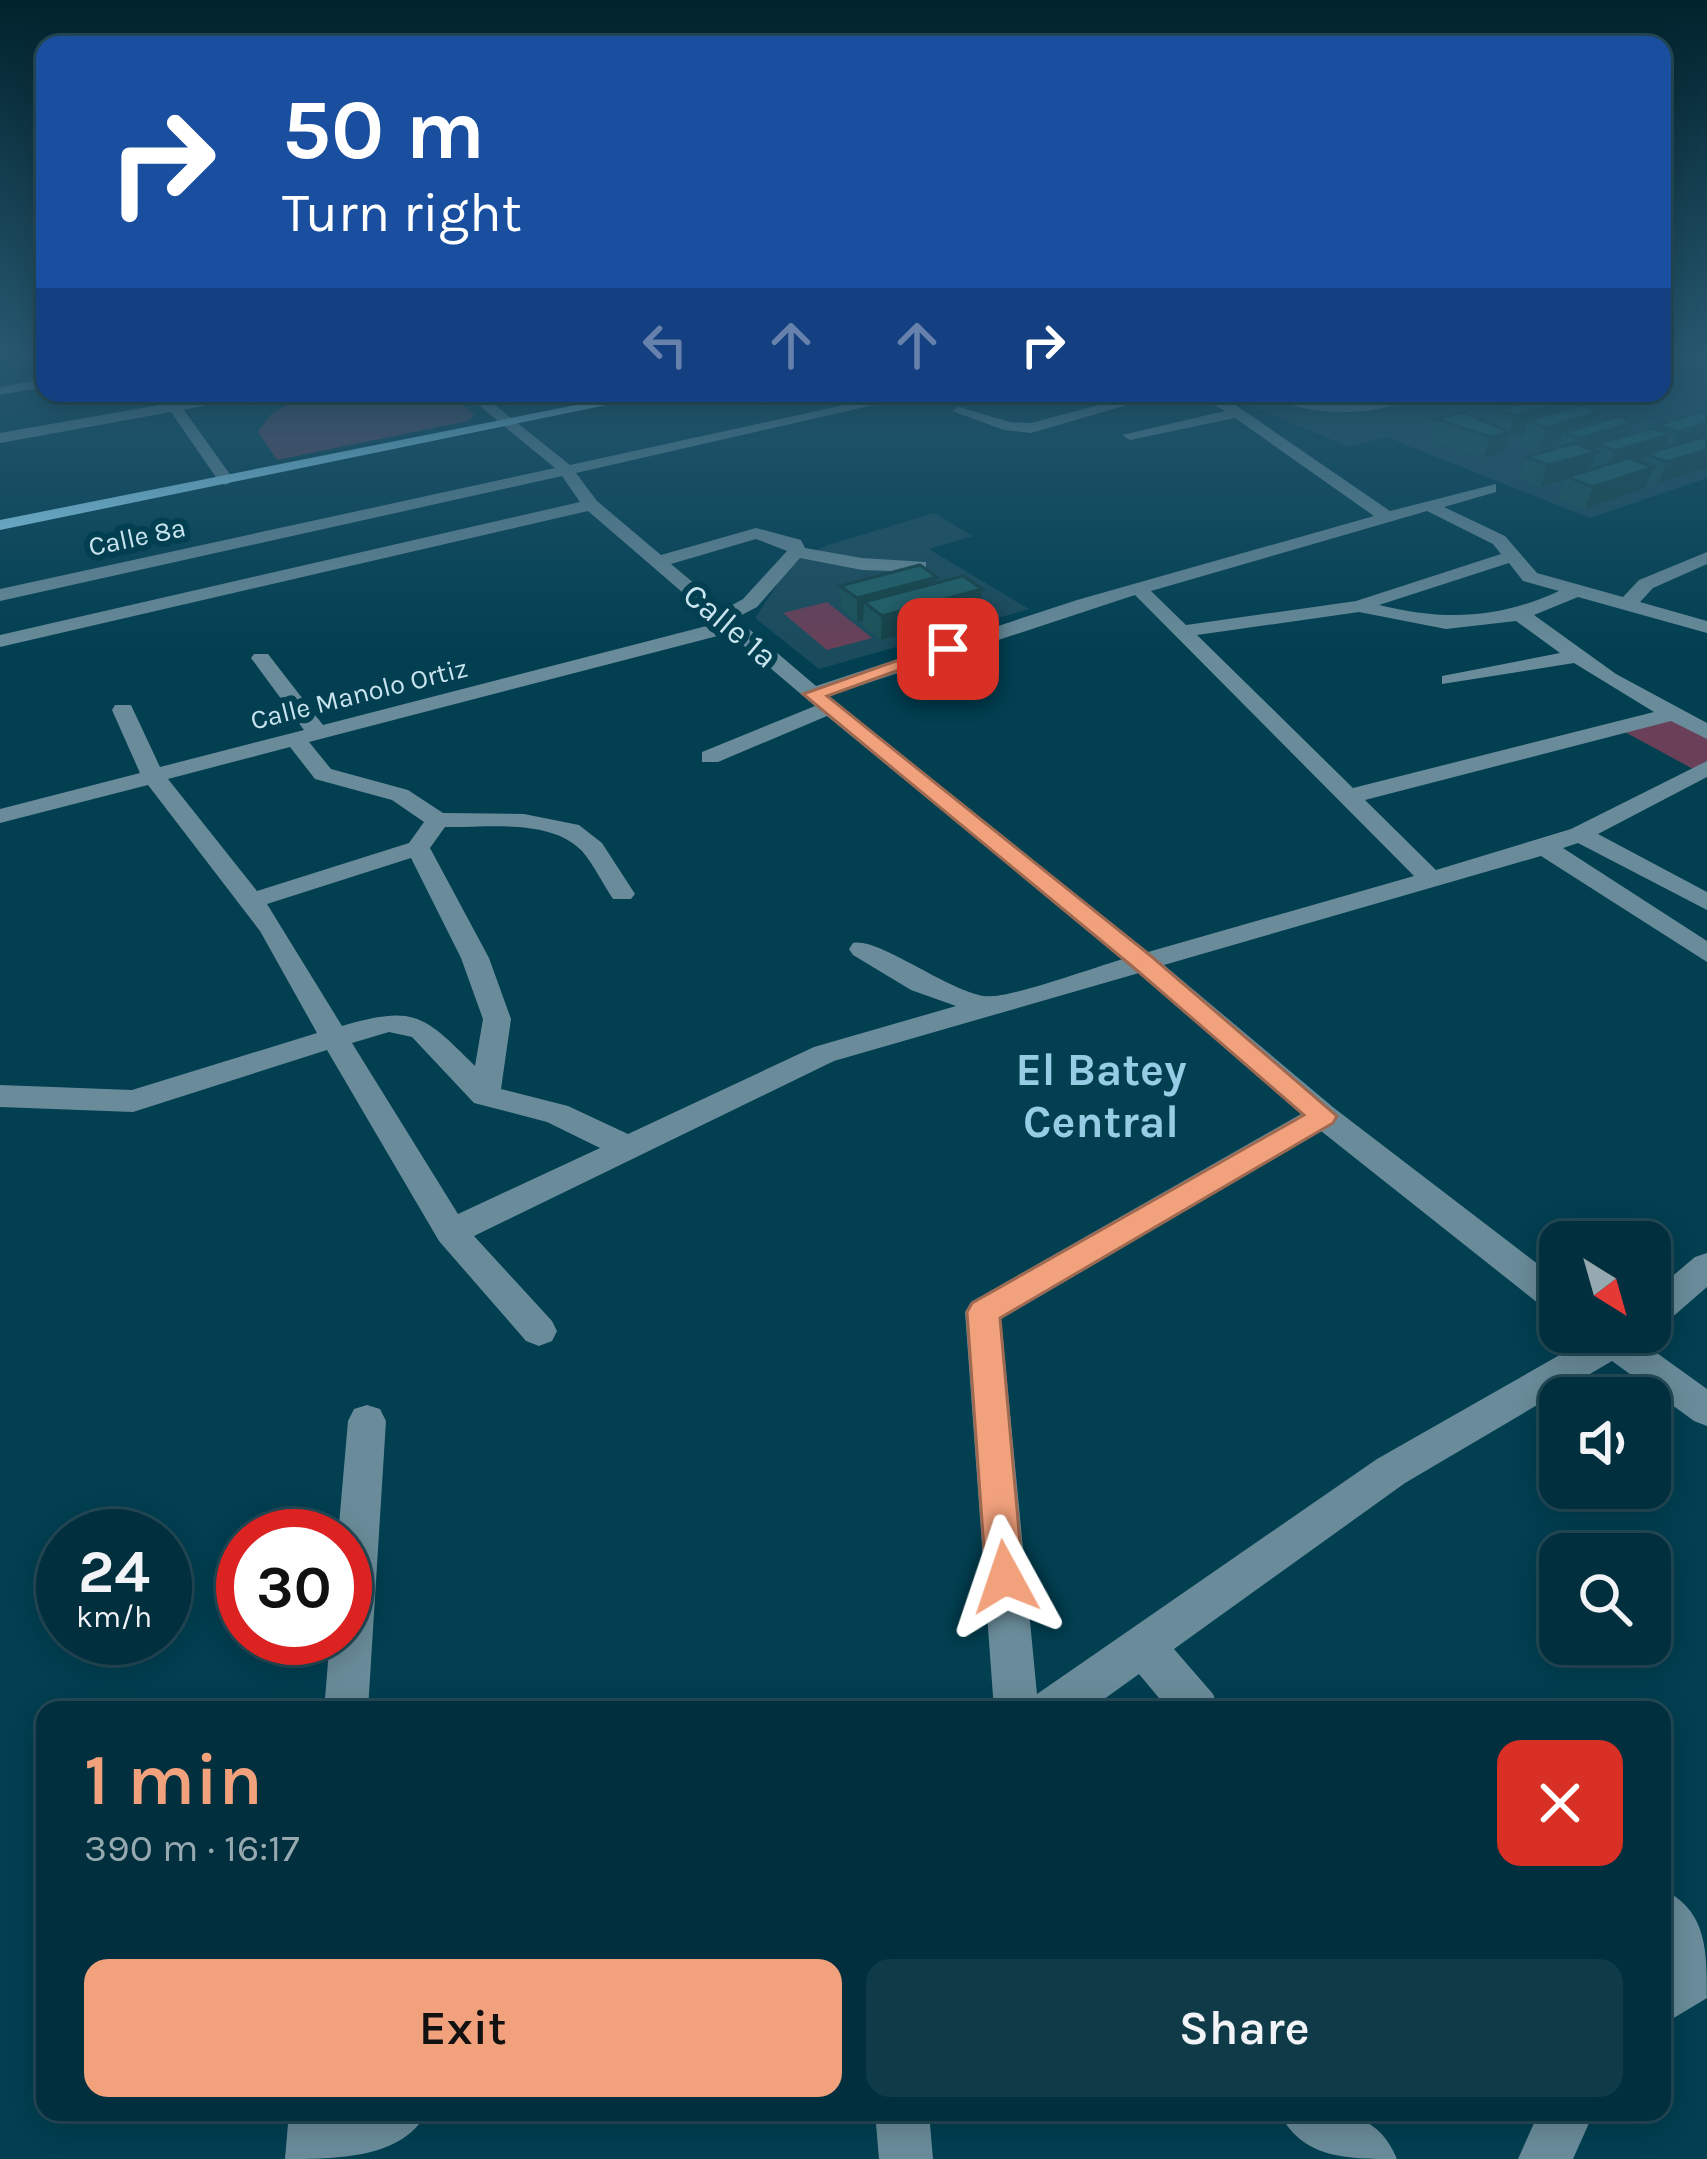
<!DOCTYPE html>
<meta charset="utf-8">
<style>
body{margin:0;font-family:Karla,sans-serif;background:#0f3b48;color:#f1f3f6;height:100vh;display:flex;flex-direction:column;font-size:45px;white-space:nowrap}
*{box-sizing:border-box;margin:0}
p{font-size:39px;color:#96a9b0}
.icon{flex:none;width:66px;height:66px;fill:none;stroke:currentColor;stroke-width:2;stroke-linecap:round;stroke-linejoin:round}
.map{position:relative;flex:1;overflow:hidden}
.side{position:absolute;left:36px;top:1701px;width:1635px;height:420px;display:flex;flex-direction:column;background:#012f3d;border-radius:24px;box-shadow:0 6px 30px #0003,0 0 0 3px #234a57}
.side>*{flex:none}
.hud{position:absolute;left:36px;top:36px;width:1635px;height:366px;border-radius:24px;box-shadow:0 6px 30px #0003,0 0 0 3px #234a57;background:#1a4fa0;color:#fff;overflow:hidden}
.needle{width:78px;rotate:143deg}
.buttons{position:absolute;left:1539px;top:1221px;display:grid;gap:24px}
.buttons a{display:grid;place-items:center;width:132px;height:132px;border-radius:24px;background:#012f3d;box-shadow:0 6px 30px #0003,0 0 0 3px #234a57;font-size:60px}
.speed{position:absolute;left:36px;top:1509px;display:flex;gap:24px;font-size:60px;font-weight:700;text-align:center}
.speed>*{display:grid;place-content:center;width:156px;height:156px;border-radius:50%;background:#012f3d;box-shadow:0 6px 30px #0003,0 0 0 3px #234a57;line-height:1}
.speed small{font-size:30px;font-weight:400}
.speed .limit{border:18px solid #d22;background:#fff;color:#111}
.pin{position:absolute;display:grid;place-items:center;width:102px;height:102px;color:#fff;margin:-51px;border-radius:24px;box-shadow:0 6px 18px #0006}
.me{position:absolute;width:132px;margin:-66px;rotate:355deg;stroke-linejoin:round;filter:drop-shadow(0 0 9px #0008)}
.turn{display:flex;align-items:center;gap:42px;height:252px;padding:0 48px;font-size:54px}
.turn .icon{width:156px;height:156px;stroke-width:2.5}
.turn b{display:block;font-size:84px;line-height:102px}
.lanes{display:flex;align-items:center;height:114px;padding:0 48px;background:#0003;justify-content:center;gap:60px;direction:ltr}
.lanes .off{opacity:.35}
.round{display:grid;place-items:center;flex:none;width:126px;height:126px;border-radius:24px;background:#0f3b48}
.headline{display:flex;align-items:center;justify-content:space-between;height:204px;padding:0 48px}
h1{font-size:72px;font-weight:600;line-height:90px;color:#f1a17c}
.action{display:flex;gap:24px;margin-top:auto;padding:24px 48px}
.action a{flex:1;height:138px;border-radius:24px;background:#f1a17c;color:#111;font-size:48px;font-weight:600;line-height:138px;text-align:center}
.action a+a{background:#0f3b48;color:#f1f3f6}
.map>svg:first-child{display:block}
.built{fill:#1b4c5d}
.green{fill:#6a4058}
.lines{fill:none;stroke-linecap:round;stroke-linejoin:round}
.minor{fill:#6a8c9a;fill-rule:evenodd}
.major{fill:#98dffc;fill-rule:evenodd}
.wall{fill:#1c5359}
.shaded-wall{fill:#174449}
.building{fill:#216168;stroke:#174449;stroke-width:3}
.route{fill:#f1a17c;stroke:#9d6951;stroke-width:3}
.labels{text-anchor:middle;stroke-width:12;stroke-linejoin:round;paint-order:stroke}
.far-street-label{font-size:27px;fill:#c9e4ef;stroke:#013f51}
.street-label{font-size:33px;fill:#c9e4ef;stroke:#013f51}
.district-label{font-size:45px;font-weight:bold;fill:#97cde4;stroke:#013f51}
</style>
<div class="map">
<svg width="1707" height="2159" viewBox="0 0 1707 2159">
<rect width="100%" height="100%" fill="#013f51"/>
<g class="built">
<polygon points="1662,352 1707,352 1707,478 1590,518 1386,437 1350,447 1218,393 1662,393"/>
<polygon points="934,513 973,536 929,549 1029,609 819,669 755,618 793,561 828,545"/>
</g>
<g class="green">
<polygon points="311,393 449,393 474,414 468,421 277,460 258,432 272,413"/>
<polygon points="827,602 872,638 827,650 783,613"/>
<polygon points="1675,718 1707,735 1707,761 1693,769 1623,731"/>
</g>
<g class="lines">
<g class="minor">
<polygon points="45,379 45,387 0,395 0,387"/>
<polygon points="227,393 259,393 184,410 234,480 226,485 220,483 171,412 0,443 0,433"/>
<path d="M464,393h16l90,72 329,-72h27l-350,80 21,28 64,54 95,-27 45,12 4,8 57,10 64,4v8l-7,2 -57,-2 -62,-12 -43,49 -21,11 80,68 261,-86 297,-84 -139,-98 -105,22 -8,-5 103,-24 -34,-18h19l21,9 159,109 106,-27v8l-52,15 61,29 32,37 86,24 16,-17 68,-28v12l-54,24 -13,14 67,19v12l-129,-36 -44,18 82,59 91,49v16l-36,-18 -306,79 71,70 135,-41 136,-68v16l-109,57 109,58v18l-129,-67 -15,5 144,93v21l-166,-106 -377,109 170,143 226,173v34l-12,-4 -227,-180 -320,188 36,375 340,-235 209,-119 -4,-8h67l-6,11 64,46v37l-13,-5 -82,-60 -207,122 -231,166 39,45 6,16h-50l-30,-36 -50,36h-95l-29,-398 6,-10 330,-188 -162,-141 -305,88 -360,175 78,85 5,10 -5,10 -13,5 -13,-5 -87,-100 -112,-191 -194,62 -133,-5v-22l132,5 185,-57 -57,-102 -112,-146 -148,38v-14l140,-36 -28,-63 3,-5h16l29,62 144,-37 -53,-72 3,-4h14l55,71 395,-102 -130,-112 -588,136v-12l580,-133 -18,-26 -562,125v-12l555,-121zM1427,511l66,33 8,10 -145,47 -170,24 -35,-34zM756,539l31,12 -44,48 -18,10 -54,-45zM1509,563l14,18 36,10c-61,28 -115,30 -180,14zM1135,595l279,281 -266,76 -320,-256zM1359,612l87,17 70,-8 44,32 -118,23v8l132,-21 80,49 -301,76 -156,-153zM729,633l86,73 -113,46v10h16l109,-46 296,243c-28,8 -117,41 -139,37 -36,-5 -106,-59 -131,-53l-4,6 4,6 58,35 45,16 -142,41 -186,87 -60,-28 -67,-17 10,-70 -22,-61 -59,-110 15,-21c42,1 105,-9 137,24 12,14 21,33 31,48h18l4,-5 -33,-51 -23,-18 -55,-11 -81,-1 -35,-23 -77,-21 -22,-27zM290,747l25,32 77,21 32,22 -15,21 -152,48 -89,-112zM411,858l50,100 22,61 -8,47c-52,-52 -61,-61 -133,-40l-75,-122zM389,1032l23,5 62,66 73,19 53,26 -142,66 -106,-171z"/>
<polygon points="1144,393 1168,393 1031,433 1004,430 952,411 959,407 1010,422 1031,423"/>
<path d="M1263,393l80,10 80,-10c-43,25 -117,26 -160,0z"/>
<polygon points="1707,1253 1707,1287 1662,1326 1650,1330 1650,1295 1695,1257"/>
<polygon points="367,1405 380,1409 386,1421 368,1710 324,1710 330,1638 345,1638 345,1536 338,1536 348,1421 354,1409"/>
<path d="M1662,1889c45,21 45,61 45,109l-45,27v-56l8,-6 -8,-10z"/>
<path d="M289,2112h138c-24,47 -92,47 -142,47z"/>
<polygon points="875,2112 929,2112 933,2159 879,2159"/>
<path d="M1279,2112c50,0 96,-7 118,47 -50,0 -95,0 -118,-47z"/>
<polygon points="1539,2112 1594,2112 1573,2159 1518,2159"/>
</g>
<polygon class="major" points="636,393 665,393 0,530 0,520"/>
</g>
<g class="wall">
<polygon points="1552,393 1626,393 1626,395 1584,405 1601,411 1597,422 1629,434 1655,428 1657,425 1707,410 1707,468 1658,483 1649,480 1645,488 1585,509 1559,499 1566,479 1540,487 1519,478 1526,457 1558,448 1560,442 1539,449 1521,442 1524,432 1508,437 1503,453 1483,458 1430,440 1436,419 1493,425 1497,410 1552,395"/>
<polygon points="937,577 937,583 980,613 881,640 863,626 863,620 857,622 841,609 840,586"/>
</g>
<g class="shaded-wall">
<polygon points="2,352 45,352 45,359 7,365"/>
<polygon points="1572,393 1626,393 1626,395 1527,421 1524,432 1508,437 1503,453 1483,458 1490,437 1509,432 1514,416 1570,400"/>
<polygon points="1601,411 1594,431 1563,433 1560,442 1539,449 1546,428"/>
<polygon points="1634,422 1626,442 1597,444 1594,452 1597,452 1589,473 1567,477 1566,479 1540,487 1548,465 1573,458 1580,439"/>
<polygon points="1707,423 1707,441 1670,453 1678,432"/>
<polygon points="1671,434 1662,455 1645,454 1642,461 1607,472 1615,451"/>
<polygon points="1707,450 1707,468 1658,483 1667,462"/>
<polygon points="1654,467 1645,488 1585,509 1593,487"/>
<polygon points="937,577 936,600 864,602 863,620 857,622 857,598"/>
<polygon points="982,589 980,613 881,640 882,616"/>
</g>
<g class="building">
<polygon points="1554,394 1571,400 1514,416 1497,410"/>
<polygon points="1583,405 1601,411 1546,428 1527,421"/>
<polygon points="1707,410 1707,423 1678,432 1657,425"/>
<polygon points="1463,412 1509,432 1490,437 1436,419"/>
<polygon points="1617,416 1634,422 1580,439 1563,433"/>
<polygon points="1652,428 1671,434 1615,451 1597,444"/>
<polygon points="1707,436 1707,450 1667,462 1645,454"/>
<polygon points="1575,443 1597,452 1548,465 1526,457"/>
<polygon points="1628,458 1654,467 1593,487 1567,477"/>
<polygon points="920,565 937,577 857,598 840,586"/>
<polygon points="963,576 982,589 882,616 864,602"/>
</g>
<linearGradient id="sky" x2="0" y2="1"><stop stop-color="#01232d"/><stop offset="0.54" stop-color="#275870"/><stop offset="1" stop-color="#275870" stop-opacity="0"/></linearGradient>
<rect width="1707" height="654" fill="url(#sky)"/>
<polygon class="route" points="941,645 957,649 827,696 1151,956 1337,1116 1333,1123 1000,1318 1023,1577 1018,1590 1005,1595 991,1590 986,1577 967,1312 972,1303 1304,1115 1133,967 803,694"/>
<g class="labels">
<g class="far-street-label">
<text transform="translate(137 537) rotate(-12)" y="9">Calle 8ª</text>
<text transform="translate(359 694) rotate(-14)" y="9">Calle Manolo Ortiz</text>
</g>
<g class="street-label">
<text transform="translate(731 625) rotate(40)" y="12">Calle 1ª</text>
</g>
<g class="district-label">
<text x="1101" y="1085">El Batey<tspan x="1101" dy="52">Central</tspan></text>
</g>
</g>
</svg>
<div class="buttons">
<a><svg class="needle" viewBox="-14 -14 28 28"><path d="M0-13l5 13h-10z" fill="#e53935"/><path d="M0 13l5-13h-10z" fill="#96a9b0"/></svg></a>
<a><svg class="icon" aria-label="sound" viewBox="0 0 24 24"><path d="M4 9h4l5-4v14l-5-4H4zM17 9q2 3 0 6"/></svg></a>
<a><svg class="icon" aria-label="search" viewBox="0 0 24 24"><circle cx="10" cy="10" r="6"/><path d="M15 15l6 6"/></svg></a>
</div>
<div class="speed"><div>24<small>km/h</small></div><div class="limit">30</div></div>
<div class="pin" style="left:948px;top:649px;background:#d93025"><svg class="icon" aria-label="arrive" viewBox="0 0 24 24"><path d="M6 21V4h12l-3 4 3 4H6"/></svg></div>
<svg class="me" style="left:1005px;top:1577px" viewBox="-20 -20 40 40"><path d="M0-17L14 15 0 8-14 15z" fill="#f1a17c" stroke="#fff" stroke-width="4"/></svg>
<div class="hud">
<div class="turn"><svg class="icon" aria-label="right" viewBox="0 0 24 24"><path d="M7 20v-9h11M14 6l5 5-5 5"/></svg><div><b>50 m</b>Turn right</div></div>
<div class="lanes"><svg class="icon off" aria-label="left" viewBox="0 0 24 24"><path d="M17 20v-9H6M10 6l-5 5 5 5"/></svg><svg class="icon off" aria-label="ahead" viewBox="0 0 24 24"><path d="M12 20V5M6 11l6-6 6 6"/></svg><svg class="icon off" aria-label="ahead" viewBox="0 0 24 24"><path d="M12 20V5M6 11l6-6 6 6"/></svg><svg class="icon" aria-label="right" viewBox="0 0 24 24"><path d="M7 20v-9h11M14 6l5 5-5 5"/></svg></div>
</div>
<section class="side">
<div class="headline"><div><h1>1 min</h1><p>390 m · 16:17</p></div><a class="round" style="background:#d93025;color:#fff"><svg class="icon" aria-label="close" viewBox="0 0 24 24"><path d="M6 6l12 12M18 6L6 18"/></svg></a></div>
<div class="action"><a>Exit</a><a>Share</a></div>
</section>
</div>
